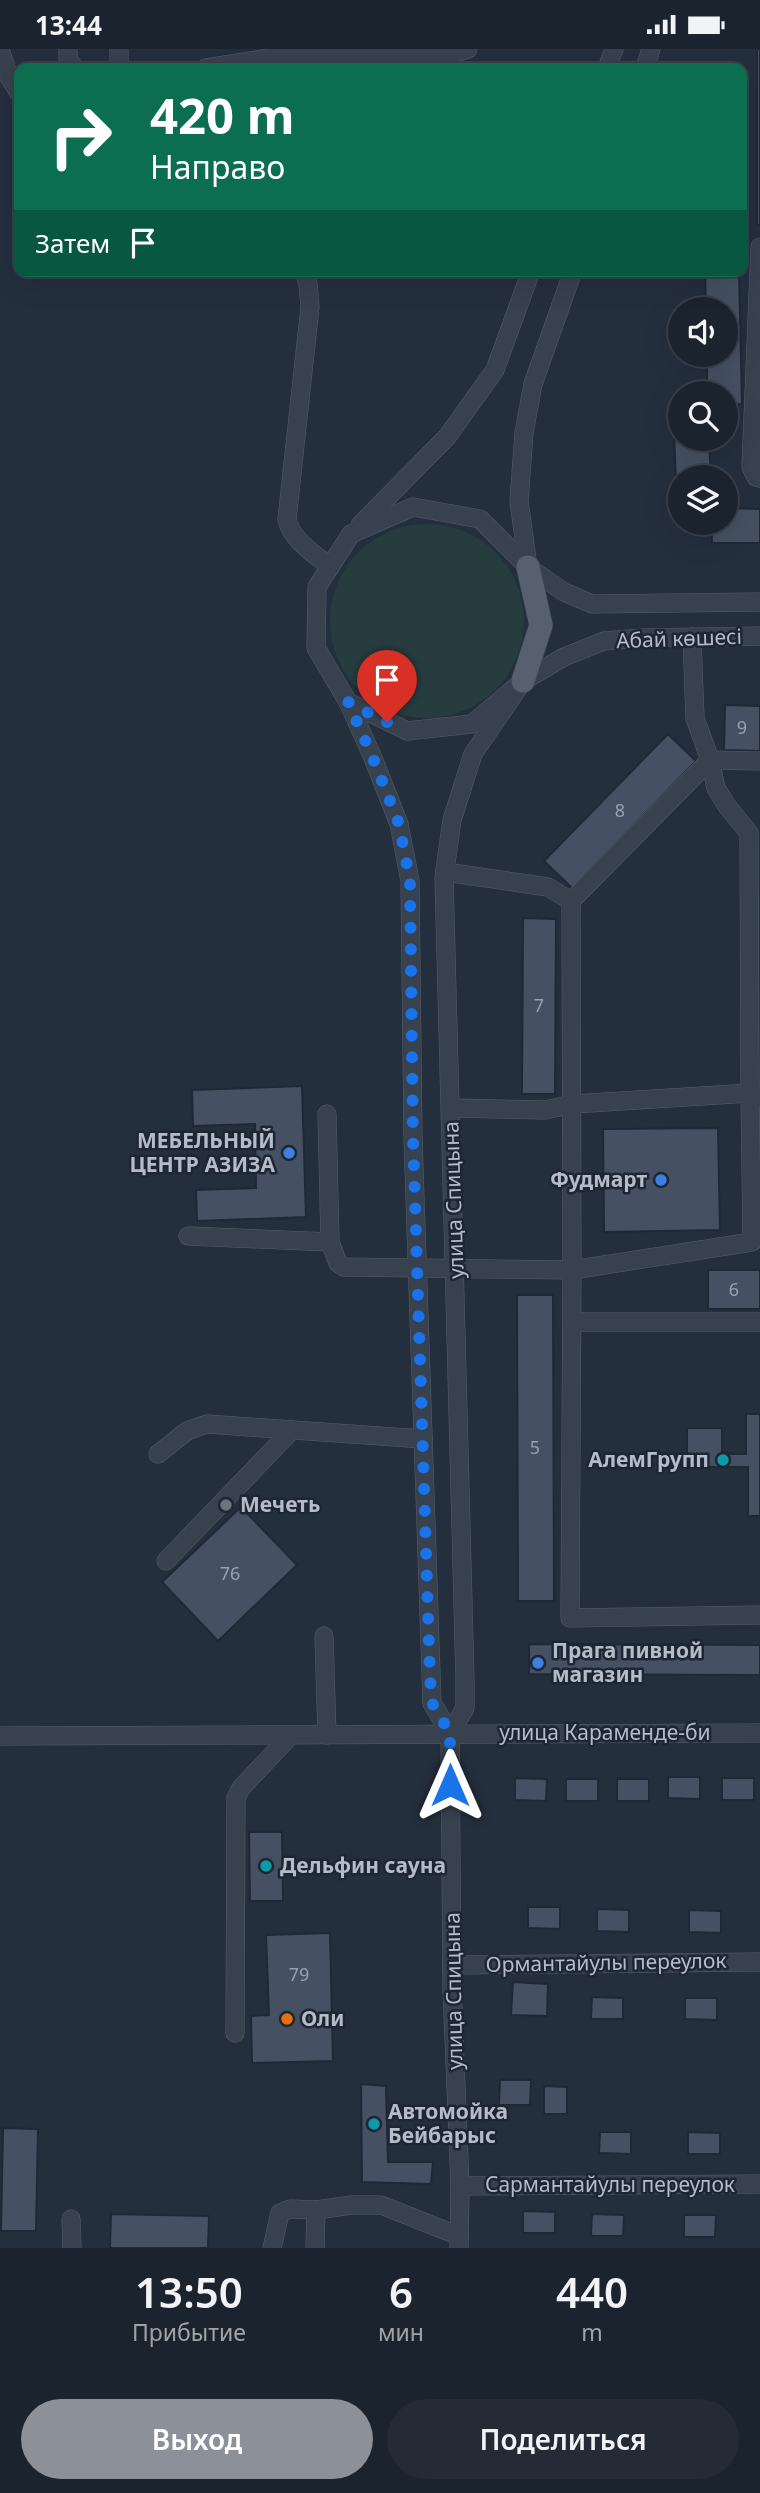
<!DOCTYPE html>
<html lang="ru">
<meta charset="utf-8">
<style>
body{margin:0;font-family:"Noto Sans",sans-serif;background:#242b36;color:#f1f3f6;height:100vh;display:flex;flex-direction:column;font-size:26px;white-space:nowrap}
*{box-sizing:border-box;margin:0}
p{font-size:23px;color:#a0a4aa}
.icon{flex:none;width:38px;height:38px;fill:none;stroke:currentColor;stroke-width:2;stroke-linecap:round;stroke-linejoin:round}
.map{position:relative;height:2199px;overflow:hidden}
.side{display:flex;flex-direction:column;background:#1b232e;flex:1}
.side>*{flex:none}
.hud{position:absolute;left:14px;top:14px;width:733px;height:214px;border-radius:14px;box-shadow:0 7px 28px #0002,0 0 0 2px #39404a;background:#0b6e4f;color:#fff;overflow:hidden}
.tools{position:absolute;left:668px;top:248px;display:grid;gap:14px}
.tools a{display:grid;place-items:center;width:70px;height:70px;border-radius:50%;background:#1b232e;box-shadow:0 7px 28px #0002,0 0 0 2px #39404a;font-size:35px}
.pin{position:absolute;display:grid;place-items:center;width:60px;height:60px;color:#fff;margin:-72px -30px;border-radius:50% 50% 50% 0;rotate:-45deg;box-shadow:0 0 7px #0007}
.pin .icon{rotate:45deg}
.me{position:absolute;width:77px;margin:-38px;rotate:0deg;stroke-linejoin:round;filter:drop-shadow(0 0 5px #0008)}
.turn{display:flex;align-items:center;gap:24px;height:147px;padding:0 21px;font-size:32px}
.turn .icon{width:91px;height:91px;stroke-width:2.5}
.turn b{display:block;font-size:49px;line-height:60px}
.then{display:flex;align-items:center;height:66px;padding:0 21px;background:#0003;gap:14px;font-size:26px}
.eta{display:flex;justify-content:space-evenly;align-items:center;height:119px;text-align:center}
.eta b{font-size:42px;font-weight:600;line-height:49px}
.primary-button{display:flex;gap:14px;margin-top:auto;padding:14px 21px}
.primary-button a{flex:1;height:80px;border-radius:42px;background:#8c9099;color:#fff;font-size:28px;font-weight:600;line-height:80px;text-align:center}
.primary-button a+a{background:#242b36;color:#f1f3f6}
.status{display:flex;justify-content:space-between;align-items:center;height:49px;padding:0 35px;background:#1b232e;direction:ltr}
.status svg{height:19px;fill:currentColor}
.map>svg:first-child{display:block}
.green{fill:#263c3f}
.building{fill:#455162;stroke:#1f2835;stroke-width:2}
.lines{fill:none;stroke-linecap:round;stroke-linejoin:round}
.minor-casing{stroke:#565f6c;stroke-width:19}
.major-casing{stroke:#414a57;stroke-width:24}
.minor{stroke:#38414e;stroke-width:18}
.major{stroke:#56606e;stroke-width:23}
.route{stroke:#1a73e8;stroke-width:12;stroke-dasharray:0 21.6}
.shop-dot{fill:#3f7fe0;stroke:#1d2633;stroke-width:2.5}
.culture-dot{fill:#0f9aa8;stroke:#1d2633;stroke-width:2.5}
.worship-dot{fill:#6b7280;stroke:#1d2633;stroke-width:2.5}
.food-dot{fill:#e8710a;stroke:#1d2633;stroke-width:2.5}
.labels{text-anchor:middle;stroke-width:5;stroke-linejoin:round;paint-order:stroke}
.number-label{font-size:18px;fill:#98a1af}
.street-label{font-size:21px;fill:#b4bcc9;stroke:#1d2633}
.poi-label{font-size:21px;font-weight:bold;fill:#b4bcc9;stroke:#1d2633;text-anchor:start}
</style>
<div class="status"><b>13:44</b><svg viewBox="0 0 49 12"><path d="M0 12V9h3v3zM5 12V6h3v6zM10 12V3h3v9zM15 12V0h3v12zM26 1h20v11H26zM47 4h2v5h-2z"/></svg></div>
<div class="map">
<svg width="760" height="2199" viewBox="0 0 760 2199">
<rect width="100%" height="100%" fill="#242f3e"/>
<circle class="green" cx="427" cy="572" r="97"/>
<g class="building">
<rect x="757" y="0" width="3" height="176"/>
<polygon points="705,222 739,222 742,355 726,355 726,345 707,345 707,306 726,306 726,261 706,261"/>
<polygon points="673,357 681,357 681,390 709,390 711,429 681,429 681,460 677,461"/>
<polygon points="726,459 760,460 760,494 712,494 712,474 726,474"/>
<polygon points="725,656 760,657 760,702 724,701"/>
<polygon points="668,685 696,712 572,839 544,812"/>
<polygon points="523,869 556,870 555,1045 522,1045"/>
<polygon points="302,1037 306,1168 197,1172 196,1141 256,1139 255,1075 193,1077 192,1041"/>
<polygon points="718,1079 720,1181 604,1183 603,1080"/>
<rect x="708" y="1221" width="52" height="39"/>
<polygon points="517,1246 553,1246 554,1552 518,1552"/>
<polygon points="746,1365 760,1365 760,1467 748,1467 748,1418 687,1418 687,1379 722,1379 722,1405 746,1405"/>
<polygon points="241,1458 297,1516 218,1592 162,1533"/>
<polygon points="529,1595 760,1596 760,1626 529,1625"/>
<polygon points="668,1728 700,1728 700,1750 668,1749"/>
<polygon points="515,1729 547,1730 546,1752 515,1751"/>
<rect x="722" y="1729" width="32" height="22"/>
<rect x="566" y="1730" width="32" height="22"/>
<rect x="617" y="1730" width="32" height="22"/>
<polygon points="249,1783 282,1783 283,1852 250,1852"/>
<polygon points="528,1858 560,1858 560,1880 528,1879"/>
<polygon points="597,1860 629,1861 629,1883 597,1882"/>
<polygon points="689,1861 721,1862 721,1884 689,1883"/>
<polygon points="330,1884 333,2012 252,2014 251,1967 269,1966 266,1886"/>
<polygon points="513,1933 548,1935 547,1967 511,1966"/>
<polygon points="592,1948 623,1949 623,1970 591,1970"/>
<polygon points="685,1949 717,1949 717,1971 685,1970"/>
<polygon points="500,2031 531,2031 530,2056 499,2056"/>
<polygon points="361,2035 386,2037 388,2113 433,2113 431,2135 362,2133"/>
<polygon points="544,2037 567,2038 567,2065 544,2065"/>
<polygon points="3,2079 38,2080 36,2182 1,2182"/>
<polygon points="600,2083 631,2083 631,2105 599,2104"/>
<polygon points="688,2083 720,2084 720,2105 688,2105"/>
<polygon points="523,2162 555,2163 555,2184 523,2184"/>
<polygon points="111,2165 209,2167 208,2199 110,2199"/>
<polygon points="592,2165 624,2166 623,2187 591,2187"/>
<polygon points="684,2166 716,2166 715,2188 684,2188"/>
</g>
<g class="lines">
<g class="minor-casing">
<g id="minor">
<polyline points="0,0 9,28 19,44"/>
<polyline points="68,0 68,9 74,19"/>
<polyline points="371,3 436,9 468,0"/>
<polyline points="300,4 371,3 371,0"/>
<polyline points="119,19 119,0"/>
<polyline points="206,19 300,4 300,0"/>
<polyline points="607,19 614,0"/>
<polyline points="645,19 651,0"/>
<polyline points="760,198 751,418 756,428 760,429"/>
<path d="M304,222l4,13 2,23 -23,212c4,21 28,35 43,48"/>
<polyline points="360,476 447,388 495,321 531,222"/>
<polyline points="528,518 519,452 524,384 533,335 573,222"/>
<polyline points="760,553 592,555 564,543 528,518 480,470 413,458 351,485 317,538 316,599 348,653 407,682 472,675 523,632 564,608 604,592 643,589 760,587"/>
<polyline points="692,588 695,669 710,711 760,712"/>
<polyline points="348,653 373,709 399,775 410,832 413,1089 432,1654 450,1684"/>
<polyline points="445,823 548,838 571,852"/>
<polyline points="760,1048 750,1044 752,1193 572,1221 570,1569 760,1566"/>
<polyline points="451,1059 545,1061 573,1055 750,1044 749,784 727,757 716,739 710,711"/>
<polyline points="327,1065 330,1193 338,1214 344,1218 572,1221 571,852 710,711"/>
<polyline points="188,1187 330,1193"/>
<polyline points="572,1273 760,1273"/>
<polyline points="158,1405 187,1382 207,1375 423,1390"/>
<polyline points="166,1512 292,1381"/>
<polyline points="324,1587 327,1686"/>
<polyline points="0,1687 760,1684"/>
<polyline points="452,1916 760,1913"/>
<polyline points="235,1984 236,1749 241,1739 291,1686"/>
<polyline points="460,2137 760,2135"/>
<polyline points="71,2170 72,2199"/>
<polyline points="272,2199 280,2164 290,2160 316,2161"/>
<polyline points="315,2199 316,2161 352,2156 381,2156 459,2187"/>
<polyline points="459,2199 460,2137 452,1939 450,1684 465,1659 465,1631 444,828 452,771 473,705 523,632"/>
</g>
</g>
<g class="major-casing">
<polyline id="major" points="523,632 541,576 528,518"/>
</g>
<use href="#minor" class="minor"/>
<use href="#major" class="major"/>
</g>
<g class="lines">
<polyline class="route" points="387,673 348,653 373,709 399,775 410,832 413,1089 430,1628 432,1654 450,1684 450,1736"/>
</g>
<g class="shop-dot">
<circle cx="289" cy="1104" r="7"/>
<circle cx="661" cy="1131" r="7"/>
<circle cx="538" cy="1614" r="7"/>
</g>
<g class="culture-dot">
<circle cx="723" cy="1411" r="7"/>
<circle cx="266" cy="1817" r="7"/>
<circle cx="374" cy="2075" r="7"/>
</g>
<circle class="worship-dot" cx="226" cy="1456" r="7"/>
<circle class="food-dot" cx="287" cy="1970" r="7"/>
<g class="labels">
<g class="number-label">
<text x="742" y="685">9</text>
<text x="620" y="768">8</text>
<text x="539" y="963">7</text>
<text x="734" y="1247">6</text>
<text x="535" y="1405">5</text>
<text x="230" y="1531">76</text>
<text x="299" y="1932">79</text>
</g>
<g class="street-label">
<text transform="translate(679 590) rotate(-2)" y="7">Абай көшесі</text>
<text transform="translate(454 1151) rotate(-92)" y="7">улица Спицына</text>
<text x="605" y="1691">улица Караменде-би</text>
<text transform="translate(606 1914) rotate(-1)" y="7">Ормантайулы переулок</text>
<text transform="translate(454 1942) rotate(-91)" y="7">улица Спицына</text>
<text x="610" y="2143">Сармантайулы переулок</text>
</g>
<g class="poi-label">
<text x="275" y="1099" text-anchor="end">МЕБЕЛЬНЫЙ<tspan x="275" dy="24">ЦЕНТР АЗИЗА</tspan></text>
<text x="647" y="1138" text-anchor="end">Фудмарт</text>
<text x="709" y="1418" text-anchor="end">АлемГрупп</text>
<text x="240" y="1463">Мечеть</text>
<text x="552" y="1609">Прага пивной<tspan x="552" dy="24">магазин</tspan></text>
<text x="280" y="1824">Дельфин сауна</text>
<text x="301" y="1977">Оли</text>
<text x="388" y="2070">Автомойка<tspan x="388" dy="24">Бейбарыс</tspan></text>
</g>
</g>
</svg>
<div class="tools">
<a><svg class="icon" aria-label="sound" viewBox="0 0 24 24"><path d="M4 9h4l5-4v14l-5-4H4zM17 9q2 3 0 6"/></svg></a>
<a><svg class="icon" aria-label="search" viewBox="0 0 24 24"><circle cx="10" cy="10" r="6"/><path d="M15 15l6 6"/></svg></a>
<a><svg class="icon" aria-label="layers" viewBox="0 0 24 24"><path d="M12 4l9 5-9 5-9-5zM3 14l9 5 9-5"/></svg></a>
</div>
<div class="pin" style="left:387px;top:673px;background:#d93025"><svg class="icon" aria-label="arrive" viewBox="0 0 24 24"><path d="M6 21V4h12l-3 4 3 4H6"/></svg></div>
<svg class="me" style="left:450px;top:1736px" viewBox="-20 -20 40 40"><path d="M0-17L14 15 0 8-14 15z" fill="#1a73e8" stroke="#fff" stroke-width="4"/></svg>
<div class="hud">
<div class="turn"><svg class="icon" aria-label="right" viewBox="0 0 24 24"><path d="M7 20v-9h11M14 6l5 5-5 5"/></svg><div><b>420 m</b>Направо</div></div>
<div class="then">Затем<svg class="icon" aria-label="arrive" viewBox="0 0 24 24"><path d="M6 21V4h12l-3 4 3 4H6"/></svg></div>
</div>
</div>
<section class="side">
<div class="eta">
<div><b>13:50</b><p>Прибытие</p></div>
<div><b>6</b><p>мин</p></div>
<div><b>440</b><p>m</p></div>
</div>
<div class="primary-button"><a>Выход</a><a>Поделиться</a></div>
</section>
